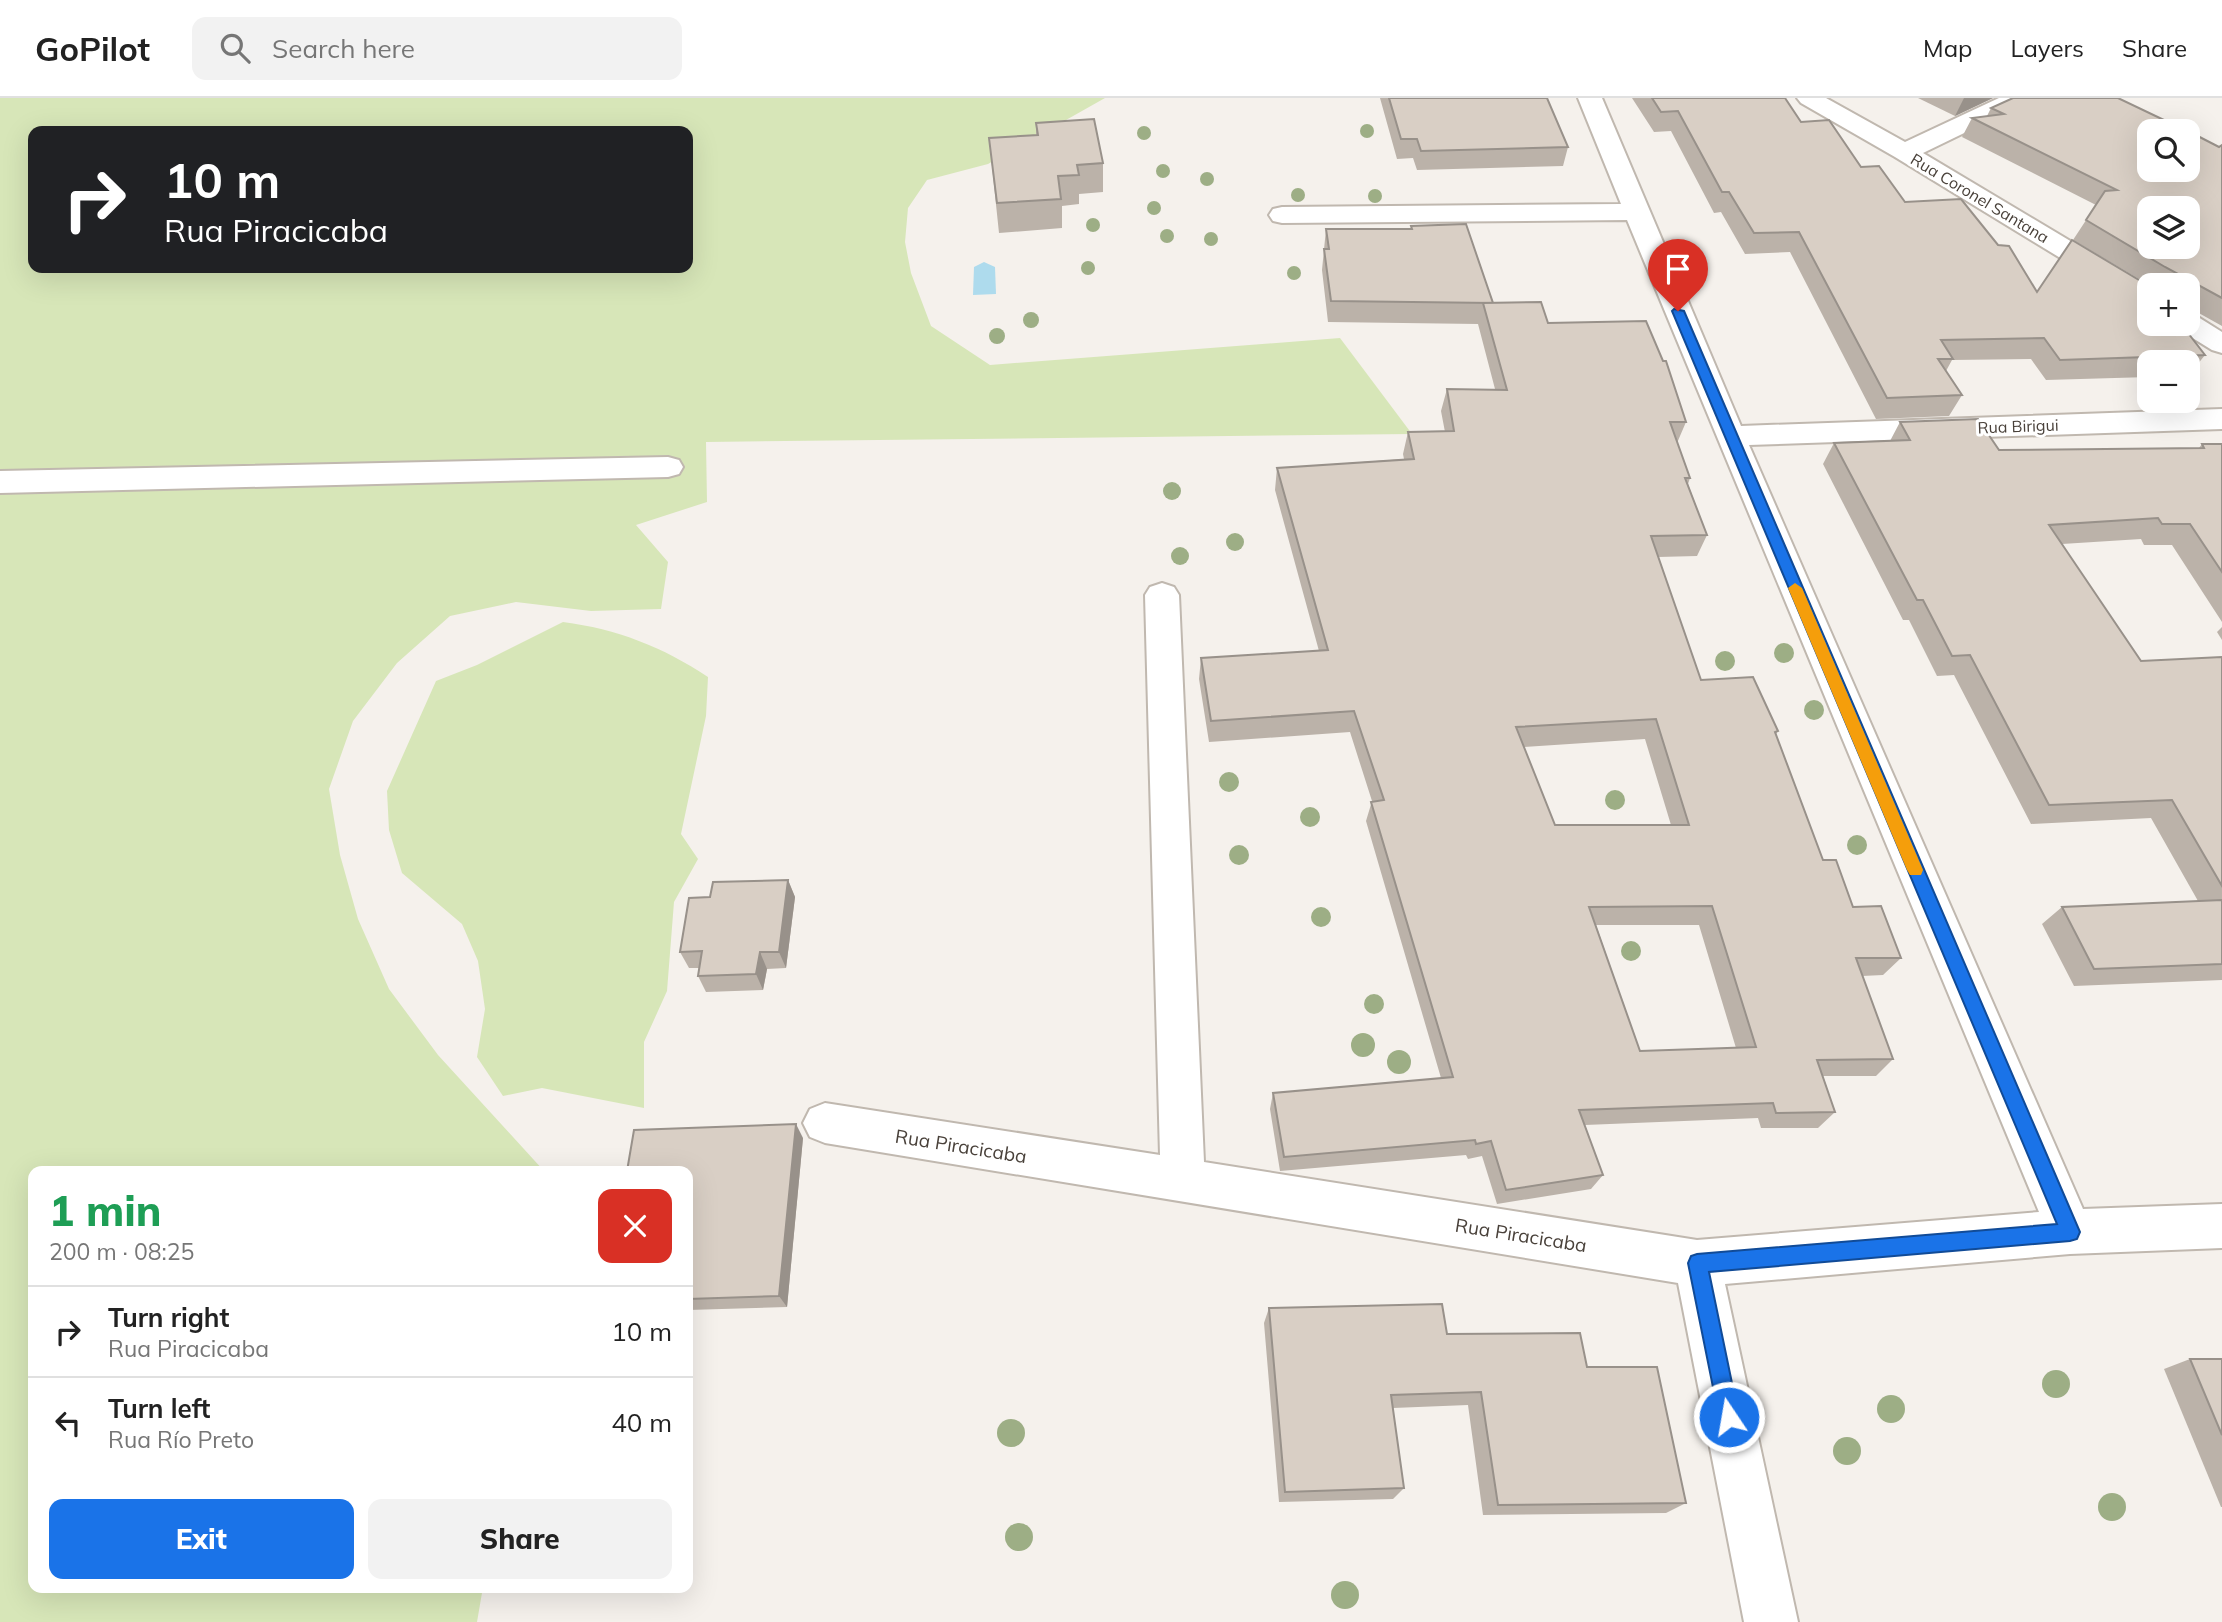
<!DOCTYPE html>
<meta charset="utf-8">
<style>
body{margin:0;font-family:Mulish,sans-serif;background:#f2f2f2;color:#222;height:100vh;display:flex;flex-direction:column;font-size:26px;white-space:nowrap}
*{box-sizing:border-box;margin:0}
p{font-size:23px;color:#767676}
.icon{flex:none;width:38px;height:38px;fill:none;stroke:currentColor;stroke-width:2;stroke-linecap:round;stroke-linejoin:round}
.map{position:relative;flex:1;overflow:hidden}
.drawer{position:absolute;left:28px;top:1068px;width:665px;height:427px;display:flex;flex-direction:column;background:#fff;border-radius:14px;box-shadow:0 7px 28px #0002}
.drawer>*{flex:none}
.guide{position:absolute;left:28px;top:28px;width:665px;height:147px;border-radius:14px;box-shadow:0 7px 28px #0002;background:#202124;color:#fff;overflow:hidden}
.tools{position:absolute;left:2137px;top:21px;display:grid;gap:14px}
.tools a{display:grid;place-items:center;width:63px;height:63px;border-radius:14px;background:#fff;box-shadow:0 7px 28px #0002;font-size:35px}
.pin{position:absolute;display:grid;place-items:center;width:60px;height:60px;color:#fff;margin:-72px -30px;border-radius:50% 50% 50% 0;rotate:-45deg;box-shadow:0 0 7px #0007}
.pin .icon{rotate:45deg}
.me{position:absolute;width:77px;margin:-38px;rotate:348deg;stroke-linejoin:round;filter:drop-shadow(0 0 5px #0008)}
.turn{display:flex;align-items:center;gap:24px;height:147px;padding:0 21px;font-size:32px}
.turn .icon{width:91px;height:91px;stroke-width:2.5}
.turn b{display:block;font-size:49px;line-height:60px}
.round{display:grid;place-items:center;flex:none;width:74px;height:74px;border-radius:14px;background:#f2f2f2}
.overview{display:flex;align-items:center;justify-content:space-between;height:119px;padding:0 21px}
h1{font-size:42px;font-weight:800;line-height:52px;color:#1e9e55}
.button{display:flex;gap:14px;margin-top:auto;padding:14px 21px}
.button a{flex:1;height:80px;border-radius:14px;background:#1a73e8;color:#fff;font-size:28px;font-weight:800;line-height:80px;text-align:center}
.button a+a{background:#f2f2f2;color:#222}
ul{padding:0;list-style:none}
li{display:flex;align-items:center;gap:21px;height:91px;padding:0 21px;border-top:2px solid #e0e0e0}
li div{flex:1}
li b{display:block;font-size:26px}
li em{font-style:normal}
header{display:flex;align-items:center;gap:42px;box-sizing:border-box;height:98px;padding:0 35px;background:#fff;border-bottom:2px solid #e0e0e0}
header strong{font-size:33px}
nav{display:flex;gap:38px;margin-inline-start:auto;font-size:24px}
.search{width:490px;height:63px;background:#f2f2f2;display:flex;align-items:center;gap:18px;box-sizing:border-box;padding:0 24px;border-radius:14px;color:#767676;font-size:26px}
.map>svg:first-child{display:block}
.green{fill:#d7e6b8;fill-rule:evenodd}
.water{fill:#aedbed}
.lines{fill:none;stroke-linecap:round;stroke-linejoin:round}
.minor-casing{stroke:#c0b8af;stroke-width:4}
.minor{fill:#fff;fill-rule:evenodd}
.tree{fill:#9dae85}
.wall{fill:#bbb2a9;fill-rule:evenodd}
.shaded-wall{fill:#98918a}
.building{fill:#d9cfc5;stroke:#98918a;stroke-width:2;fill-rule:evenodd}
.route{fill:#1a73e8;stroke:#114b97;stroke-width:2}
.slow{fill:#f59e0b}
.labels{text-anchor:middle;stroke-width:6;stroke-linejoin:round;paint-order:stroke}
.far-street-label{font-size:16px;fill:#49413a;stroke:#fff}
.street-label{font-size:19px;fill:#49413a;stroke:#fff}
</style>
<header>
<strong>GoPilot</strong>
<div class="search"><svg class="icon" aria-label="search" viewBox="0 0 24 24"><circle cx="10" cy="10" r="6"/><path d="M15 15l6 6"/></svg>Search here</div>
<nav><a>Map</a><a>Layers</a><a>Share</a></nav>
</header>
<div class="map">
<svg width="2222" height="1524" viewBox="0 0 2222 1524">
<rect width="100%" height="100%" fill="#f5f1ec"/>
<g class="green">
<path d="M0,0h1105l-117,66 -61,16 -19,28 -3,34 6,31 20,53 59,39 350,-27 72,96 -706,8 1,60 -71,23 32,37 -7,47 -70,2 -75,-9 -66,14 -53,47 -44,58 -24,68 11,66 18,64 31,70 49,66 106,116h-511v416h450l-6,35h-477zM33,33h655v137h-655z"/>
<path d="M563,524c54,7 100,25 145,55l-2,39 -25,118 17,25 -24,43 -7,89 -23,51v66l-102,-20 -39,8 -26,-39 8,-48 -7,-48 -16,-37 -60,-51 -13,-43 -2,-39 49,-110 41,-16z"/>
</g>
<polygon class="water" points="984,164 995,169 996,196 973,197 974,169"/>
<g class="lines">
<g class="minor-casing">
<g id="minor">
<polygon points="1578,0 1602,0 1741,328 2222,311 2222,331 1749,347 2083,1111 2222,1106 2222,1150 2070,1156 1725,1186 1798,1524 1744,1524 1678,1185 825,1045 810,1039 803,1025 810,1011 825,1005 1160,1057 1145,497 1150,489 1162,485 1174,489 1179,497 1204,1064 1697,1142 2039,1114 1627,122 1282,125 1273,123 1269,117 1273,111 1282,109 1621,106"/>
<polygon points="1797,0 1826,0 1905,44 1999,0 2030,0 2026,5 1923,55 2149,190 2149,210 2139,208 1895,59 1801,5"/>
<polygon points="2188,216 2198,219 2222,234 2222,255 2212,252 2178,231 2174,226 2188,226"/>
<polygon points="668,359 679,362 683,369 679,376 668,379 0,395 0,373"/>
</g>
</g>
<use href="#minor" class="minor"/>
</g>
<g class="tree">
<circle cx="1367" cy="33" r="7"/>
<circle cx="1144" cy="35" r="7"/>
<circle cx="1163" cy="73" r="7"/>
<circle cx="1207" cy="81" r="7"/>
<circle cx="1298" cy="97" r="7"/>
<circle cx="1375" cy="98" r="7"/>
<circle cx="1154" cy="110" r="7"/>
<circle cx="1093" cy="127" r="7"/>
<circle cx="1167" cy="138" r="7"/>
<circle cx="1211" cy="141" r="7"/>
<circle cx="1088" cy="170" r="7"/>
<circle cx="1294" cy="175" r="7"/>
<circle cx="1031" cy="222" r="8"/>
<circle cx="997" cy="238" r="8"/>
<circle cx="1172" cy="393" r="9"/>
<circle cx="1235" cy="444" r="9"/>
<circle cx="1180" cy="458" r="9"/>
<circle cx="1784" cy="555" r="10"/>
<circle cx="1725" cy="563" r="10"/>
<circle cx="1814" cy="612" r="10"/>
<circle cx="1229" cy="684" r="10"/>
<circle cx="1615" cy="702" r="10"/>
<circle cx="1310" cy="719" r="10"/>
<circle cx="1857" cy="747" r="10"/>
<circle cx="1239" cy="757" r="10"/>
<circle cx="1321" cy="819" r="10"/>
<circle cx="1631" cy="853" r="10"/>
<circle cx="1374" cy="906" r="10"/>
<circle cx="1363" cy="947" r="12"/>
<circle cx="1399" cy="964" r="12"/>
<circle cx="2056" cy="1286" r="14"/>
<circle cx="1891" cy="1311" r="14"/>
<circle cx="1011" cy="1335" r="14"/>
<circle cx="1847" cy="1353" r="14"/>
<circle cx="2112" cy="1409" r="14"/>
<circle cx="1019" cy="1439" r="14"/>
<circle cx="1345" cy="1497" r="14"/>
</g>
<g class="wall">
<polygon points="1380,0 1547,0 1568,49 1563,68 1417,72 1413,60 1397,61"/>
<polygon points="1632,0 1785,0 1801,24 1861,69 1905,104 1998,147 2037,194 2205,257 2189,277 2188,278 2188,264 2149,264 2149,279 2046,282 2031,261 1952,262 1946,273 1962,297 1949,318 1876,321 1790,154 1745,156 1721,114 1714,115 1671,33 1654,34"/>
<polygon points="1918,0 1993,0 1955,18"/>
<polygon points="1991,10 2219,49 2222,47 2222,228 2188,209 2188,187 2149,187 2073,142 2096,107 1962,39 1972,20 1987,18"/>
<polygon points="1036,25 1103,65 1103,94 1079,96 1079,106 1062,108 1062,130 999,135 989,40 1036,37"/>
<path d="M1411,128l82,77 55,20 138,99 -9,21 13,35 -2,6 19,51 -10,21 -39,1 43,123 77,51 -2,3 47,126 30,47 48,51 -18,17 -21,1 31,83 -17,17h-53l12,36 -17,16h-57l-3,-10 -173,7 18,50 -12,14 -94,15 -15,-48 -14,3 -2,-4 -186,16 -10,-62 3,-16 168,-15 -75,-257 6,-20 -22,-69 -141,10 -10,-63 2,-21 118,-7 -44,-161 2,-22 127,-9 -1,-5 5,-22h37l-4,-21 6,-22h48l-17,-65 -150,-2 -6,-52 4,-41h85zM1645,641l26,86h-116l-31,-78zM1596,827h103l37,123 -96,3z"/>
<polygon points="1900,324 1999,352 2199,350 2202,346 2222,346 2222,524 2172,447 2144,447 2141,441 2062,446 2141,563 2222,559 2222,882 2074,888 2042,826 2062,809 2198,803 2151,720 2031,726 1954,577 1937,578 1909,522 1903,522 1823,366 1834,345 1890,343"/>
<polygon points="2222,529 2222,542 2217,534"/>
<polygon points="788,782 795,799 786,870 767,871 763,892 706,894 698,878 699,870 689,870 680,854 710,799"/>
<polygon points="803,1040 787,1209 688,1212 688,1073"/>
<polygon points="1269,1210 1447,1236 1587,1269 1686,1405 1666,1415 1483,1417 1468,1307 1393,1310 1404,1390 1393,1401 1279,1404 1264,1225"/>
<polygon points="2190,1261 2222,1261 2222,1409 2221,1409 2164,1271"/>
</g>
<g class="shaded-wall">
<polygon points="1964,0 1993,0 1955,18"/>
<polygon points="788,782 795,799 786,870 779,854"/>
<polygon points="760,854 767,871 763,892 756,876"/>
<polygon points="796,1026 803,1040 787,1209 779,1198"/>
</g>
<g class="building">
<polygon points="1389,0 1547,0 1568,49 1421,53 1417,41 1401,41"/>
<polygon points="1652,0 1785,0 1801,24 1829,22 1861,69 1879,68 1905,104 1961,101 1998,147 2009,148 2037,194 2072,142 2149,188 2149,226 2181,226 2205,257 2060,262 2044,240 1941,242 1953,261 1938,261 1962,297 1887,300 1799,134 1754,135 1729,94 1722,94 1678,13 1661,14"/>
<path d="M2013,0h105l69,33h-38v39h39v-39l31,16 3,-2v153l-57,-31 -79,-47 19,-29 12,-1 -145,-72 32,-4 -13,-6zM2149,110h39v39h-39z"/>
<polygon points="1094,21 1103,65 1077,67 1079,77 1058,78 1061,101 997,105 989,40 1038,37 1036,25"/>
<polygon points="1466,126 1493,205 1331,203 1324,151 1329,151 1326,131 1412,131 1411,128"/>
<path d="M1541,204l7,21 98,-2 17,40h3l20,61h-16l20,56h-5l22,57 -56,1 50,144 52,-3 25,54 -3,1 48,128h13l17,47 28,-1 20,52h-45l37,101 -76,1 18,52 -59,1 -3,-10 -194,7 24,65 -97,15 -15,-49 -15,3 -1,-4 -191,17 -11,-64 180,-16 -82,-275 13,-2 -30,-89 -143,10 -10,-63 127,-8 -51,-182 137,-9 -6,-27 46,-1 -7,-42 60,1 -24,-87zM1656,621l33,106h-134l-39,-98zM1712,808l44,141 -116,4 -51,-144z"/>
<polygon points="1978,321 1999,352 2204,350 2202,346 2222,346 2222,474 2190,426 2162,426 2158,420 2049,427 2141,563 2222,559 2222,788 2172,702 2049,707 1970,557 1952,558 1923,502 1917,502 1834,345 1910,342 1900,324"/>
<polygon points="788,782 779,854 760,854 756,876 698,878 702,853 680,854 689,800 710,799 713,784"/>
<polygon points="2222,802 2222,866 2094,871 2062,809"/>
<polygon points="796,1026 779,1198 688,1201 688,1073 627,1073 634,1032"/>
<polygon points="1442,1206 1447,1236 1580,1235 1587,1269 1657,1269 1686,1405 1498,1407 1481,1294 1391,1297 1404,1390 1285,1394 1269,1210"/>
<polygon points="2190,1261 2222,1261 2222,1337"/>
</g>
<polygon class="route" points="1674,211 1684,213 2080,1134 2077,1141 2070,1143 1709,1174 1739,1319 1736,1326 1729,1329 1722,1326 1719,1319 1688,1165 1691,1158 1697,1156 2057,1126 1672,213"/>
<polygon class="slow" points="1795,485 1802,490 1923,772 1921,777 1910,777 1907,772 1788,490"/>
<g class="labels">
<g class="far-street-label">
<text transform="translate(1980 100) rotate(31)" y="6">Rua Coronel Santana</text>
<text transform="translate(2018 328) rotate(-2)" y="6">Rua Birigui</text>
</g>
<g class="street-label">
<text transform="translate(961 1048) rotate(9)" y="7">Rua Piracicaba</text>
<text transform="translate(1521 1137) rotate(9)" y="7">Rua Piracicaba</text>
</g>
</g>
</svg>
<div class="tools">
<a><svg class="icon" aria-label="search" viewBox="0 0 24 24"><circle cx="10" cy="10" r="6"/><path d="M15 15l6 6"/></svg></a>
<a><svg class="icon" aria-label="layers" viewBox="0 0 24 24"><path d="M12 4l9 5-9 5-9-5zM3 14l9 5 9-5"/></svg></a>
<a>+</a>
<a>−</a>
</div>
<div class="pin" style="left:1678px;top:213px;background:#d93025"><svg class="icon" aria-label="arrive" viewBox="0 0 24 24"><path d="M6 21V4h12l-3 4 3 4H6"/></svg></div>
<svg class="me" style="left:1729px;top:1319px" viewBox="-20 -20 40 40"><circle r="17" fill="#1a73e8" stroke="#fff" stroke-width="3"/><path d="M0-11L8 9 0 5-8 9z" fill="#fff"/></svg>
<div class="guide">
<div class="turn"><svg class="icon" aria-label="right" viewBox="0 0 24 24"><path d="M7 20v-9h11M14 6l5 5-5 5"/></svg><div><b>10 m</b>Rua Piracicaba</div></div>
</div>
<section class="drawer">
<div class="overview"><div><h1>1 min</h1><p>200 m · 08:25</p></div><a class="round" style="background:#d93025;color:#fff"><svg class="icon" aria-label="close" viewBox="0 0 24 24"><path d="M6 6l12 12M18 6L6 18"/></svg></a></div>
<ul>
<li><svg class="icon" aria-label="right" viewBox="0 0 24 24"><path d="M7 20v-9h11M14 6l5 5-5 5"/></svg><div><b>Turn right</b><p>Rua Piracicaba</p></div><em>10 m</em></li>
<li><svg class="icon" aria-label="left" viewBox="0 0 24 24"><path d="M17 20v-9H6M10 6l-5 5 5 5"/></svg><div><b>Turn left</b><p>Rua Río Preto</p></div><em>40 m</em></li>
</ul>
<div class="button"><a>Exit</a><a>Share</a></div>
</section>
</div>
